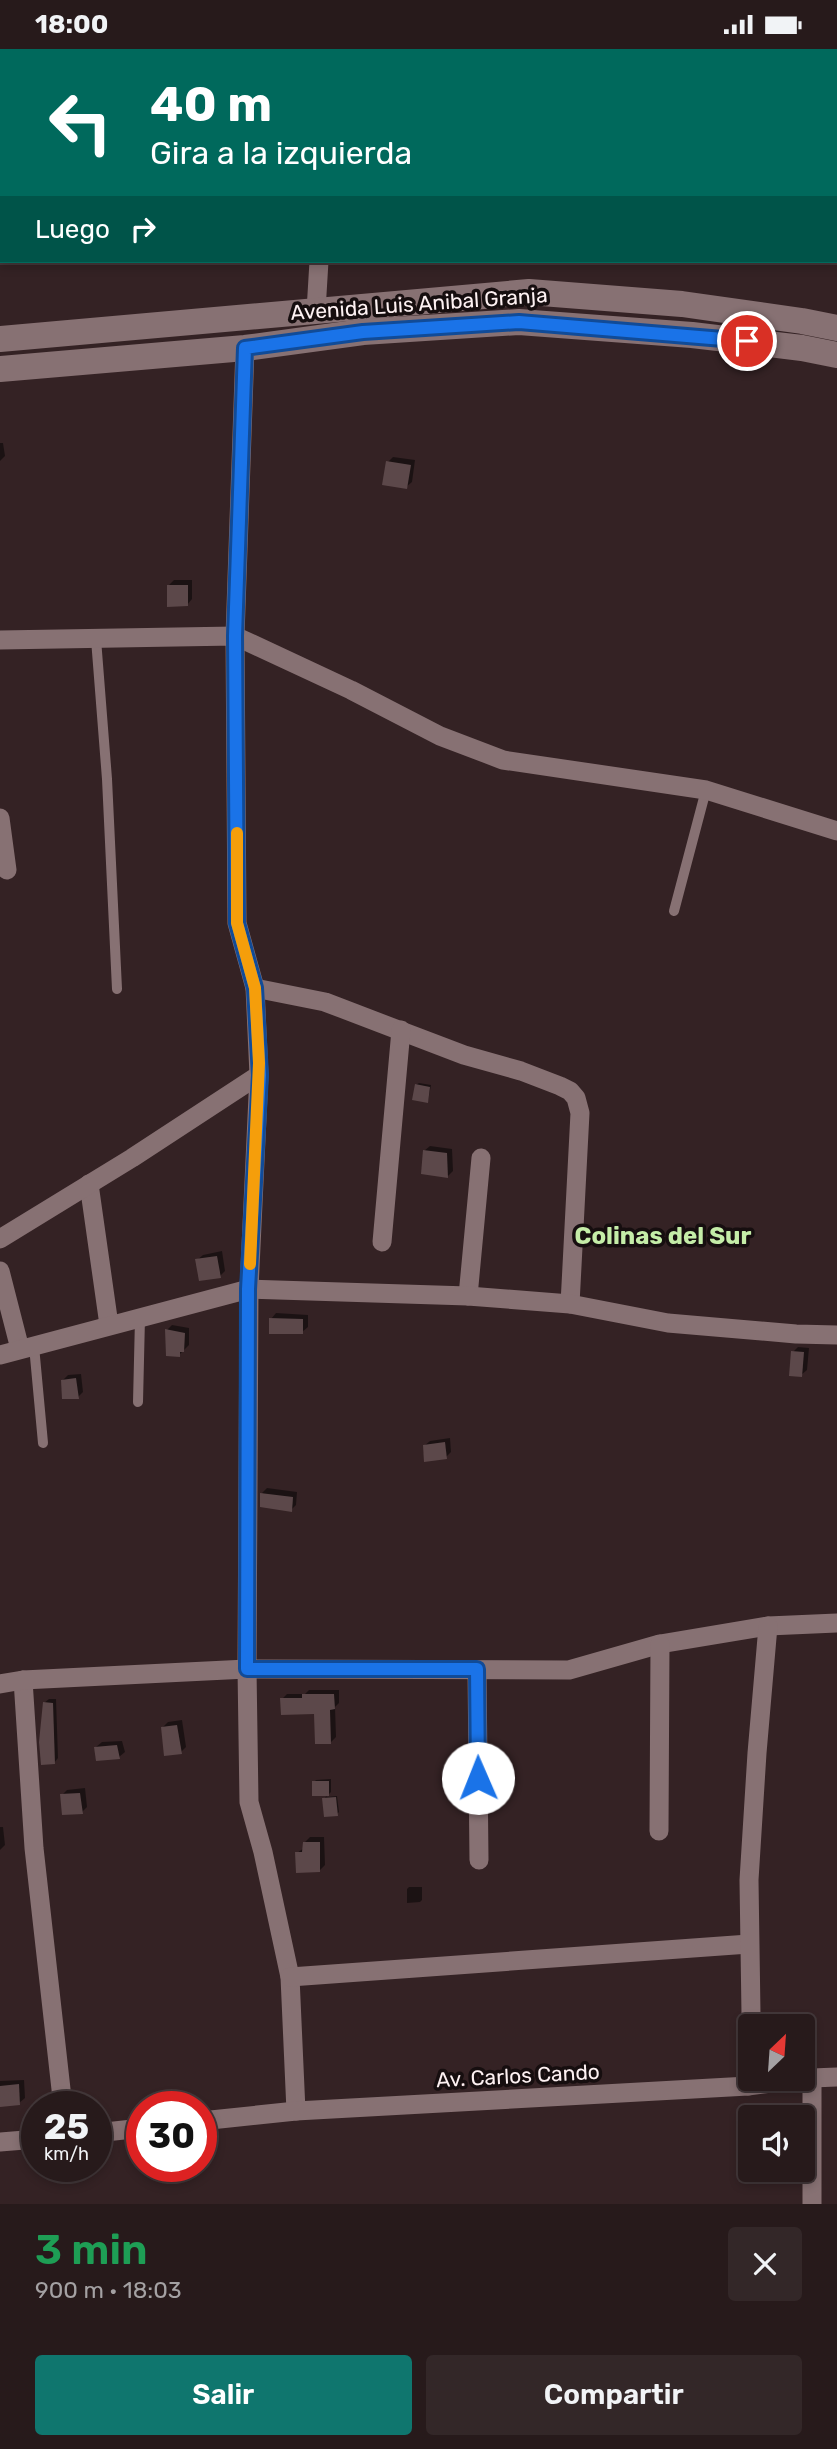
<!DOCTYPE html>
<html lang="es">
<meta charset="utf-8">
<style>
body{margin:0;font-family:Rubik,sans-serif;background:#332728;color:#f1f3f6;height:100vh;display:flex;flex-direction:column;font-size:26px;white-space:nowrap}
*{box-sizing:border-box;margin:0}
p{font-size:23px;color:#a4a1a3}
.icon{flex:none;width:38px;height:38px;fill:none;stroke:currentColor;stroke-width:2;stroke-linecap:round;stroke-linejoin:round}
.map{position:relative;height:2155px;overflow:hidden}
.panel{display:flex;flex-direction:column;background:#271a1b;flex:1}
.panel>*{flex:none}
.guide{position:absolute;left:0px;top:0px;width:838px;height:214px;box-shadow:0 4px 10px #0003,0 0 0 2px #43383a;background:#00695c;color:#fff;overflow:hidden}
.needle{width:46px;rotate:25deg}
.buttons{position:absolute;left:738px;top:1965px;display:grid;gap:14px}
.buttons a{display:grid;place-items:center;width:77px;height:77px;border-radius:7px;background:#271a1b;box-shadow:0 4px 10px #0003,0 0 0 2px #43383a;font-size:35px}
.speed{position:absolute;left:21px;top:2042px;display:flex;gap:14px;font-size:35px;font-weight:700;text-align:center}
.speed>*{display:grid;place-content:center;width:91px;height:91px;border-radius:50%;background:#271a1b;box-shadow:0 4px 10px #0003,0 0 0 2px #43383a;line-height:1}
.speed small{font-size:18px;font-weight:400}
.speed .limit{border:10px solid #d22;background:#fff;color:#111}
.pin{position:absolute;display:grid;place-items:center;width:60px;height:60px;color:#fff;margin:-30px;border:4px solid #fff;border-radius:50%;box-shadow:0 2px 7px #0007}
.me{position:absolute;width:77px;margin:-38px;rotate:359deg;stroke-linejoin:round;filter:drop-shadow(0 0 5px #0008)}
.turn{display:flex;align-items:center;gap:24px;height:147px;padding:0 35px;font-size:32px}
.turn .icon{width:91px;height:91px;stroke-width:2.5}
.turn b{display:block;font-size:49px;line-height:60px}
.then{display:flex;align-items:center;height:66px;padding:0 35px;background:#0003;gap:14px;font-size:26px}
.round{display:grid;place-items:center;flex:none;width:74px;height:74px;border-radius:7px;background:#332728}
.headline{display:flex;align-items:center;justify-content:space-between;height:119px;padding:0 35px}
h1{font-size:42px;font-weight:600;line-height:52px;color:#1e9e55}
.button{display:flex;gap:14px;margin-top:auto;padding:14px 35px}
.button a{flex:1;height:80px;border-radius:7px;background:#0f766e;color:#fff;font-size:28px;font-weight:600;line-height:80px;text-align:center}
.button a+a{background:#332728;color:#f1f3f6}
.status{display:flex;justify-content:space-between;align-items:center;height:49px;padding:0 35px;background:#271a1b;direction:ltr}
.status svg{height:19px;fill:currentColor}
.map>svg:first-child{display:block}
.shadow{fill:#0007}
.building{fill:#5c484a}
.lines{fill:none;stroke-linecap:round;stroke-linejoin:round}
.service{stroke:#877173;stroke-width:10}
.minor{stroke:#877173;stroke-width:19}
.secondary{stroke:#877173;stroke-width:26}
.route-casing{stroke:#114b97;stroke-width:18}
.route{stroke:#1a73e8;stroke-width:12}
.slow{stroke:#f59e0b;stroke-width:12}
.labels{text-anchor:middle;stroke-width:7;stroke-linejoin:round;paint-order:stroke}
.street-label{font-size:21px;fill:#fdf1f2;stroke:#160e0f}
.quarter-label{font-size:24px;font-weight:bold;fill:#c5eda8;stroke:#160e0f}
</style>
<div class="status"><b>18:00</b><svg viewBox="0 0 49 12"><path d="M0 12V9h3v3zM5 12V6h3v6zM10 12V3h3v9zM15 12V0h3v12zM26 1h20v11H26zM47 4h2v5h-2z"/></svg></div>
<div class="map">
<svg width="837" height="2155" viewBox="0 0 837 2155">
<rect width="100%" height="100%" fill="#342224"/>
<g class="shadow">
<polygon points="0,394 3,394 5,407 0,412"/>
<polygon points="393,408 415,411 412,433 406,438 388,413"/>
<polygon points="174,531 192,531 192,550 187,556 168,537"/>
<polygon points="419,1034 431,1036 428,1052 416,1036"/>
<polygon points="430,1097 452,1100 453,1122 448,1127 424,1102"/>
<polygon points="222,1202 225,1222 220,1227 197,1211 203,1206"/>
<polygon points="276,1264 308,1266 308,1278 302,1283 271,1270"/>
<polygon points="172,1276 189,1279 189,1296 179,1306 167,1281"/>
<polygon points="798,1298 809,1299 807,1321 801,1326 793,1303"/>
<polygon points="81,1325 83,1343 78,1348 63,1331 68,1326"/>
<polygon points="450,1389 451,1403 446,1408 424,1397 430,1392"/>
<polygon points="267,1439 297,1443 296,1456 291,1461 262,1444"/>
<polygon points="309,1641 339,1641 339,1654 335,1658 336,1688 331,1693 315,1664 282,1650 287,1645 305,1645"/>
<polygon points="49,1650 56,1650 58,1709 54,1714 44,1654"/>
<polygon points="182,1671 186,1698 181,1703 163,1678 168,1673"/>
<polygon points="122,1692 125,1703 119,1708 96,1698 102,1693"/>
<polygon points="331,1730 331,1743 326,1748 337,1747 339,1763 337,1765 324,1750 328,1745 314,1733 316,1731"/>
<polygon points="85,1739 87,1758 82,1763 62,1746 67,1741"/>
<polygon points="0,1778 3,1778 5,1796 0,1801"/>
<polygon points="310,1788 324,1788 325,1816 319,1822 297,1804 304,1799 304,1794"/>
<polygon points="409,1838 422,1838 422,1851 420,1853 407,1854 407,1840"/>
<polygon points="24,2031 25,2049 19,2054 0,2056 0,2032"/>
</g>
<g class="building">
<polygon points="386,412 411,416 407,440 382,436"/>
<polygon points="167,536 188,536 188,557 167,558"/>
<polygon points="415,1035 430,1038 428,1054 412,1051"/>
<polygon points="423,1101 447,1104 448,1129 421,1125"/>
<polygon points="217,1207 221,1229 199,1232 195,1210"/>
<polygon points="269,1269 303,1270 303,1285 269,1285"/>
<polygon points="165,1280 185,1284 184,1303 180,1303 180,1308 166,1307"/>
<polygon points="791,1302 804,1303 802,1328 789,1327"/>
<polygon points="76,1329 79,1350 62,1350 61,1331"/>
<polygon points="445,1393 447,1410 424,1413 423,1396"/>
<polygon points="260,1444 293,1448 292,1463 260,1458"/>
<polygon points="302,1645 334,1645 335,1660 330,1661 331,1695 315,1695 314,1665 281,1666 280,1649 302,1649"/>
<polygon points="43,1653 53,1654 55,1715 41,1716 39,1693"/>
<polygon points="177,1676 182,1705 164,1707 161,1678"/>
<polygon points="117,1696 120,1710 96,1712 94,1698"/>
<rect x="312" y="1732" width="17" height="15"/>
<polygon points="80,1744 83,1765 62,1766 60,1745"/>
<polygon points="336,1748 338,1767 324,1768 322,1749"/>
<polygon points="303,1793 320,1793 320,1823 296,1824 295,1803 302,1803"/>
<polygon points="19,2035 20,2056 0,2058 0,2037"/>
</g>
<g class="lines">
<g class="service">
<polyline points="96,590 107,730 117,940"/>
<polyline points="674,862 706,741"/>
<polyline points="34,1297 43,1394"/>
<polyline points="138,1353 140,1269"/>
</g>
<g class="minor">
<polyline points="338,2 339,0"/>
<polyline points="316,262 319,212"/>
<polyline points="245,299 235,587 237,874 255,939 259,1026 249,1240 247,1620 249,1753 263,1803 290,1928 296,2062"/>
<polyline points="0,591 235,587 351,641 440,687 503,711 706,741 837,782"/>
<polyline points="0,769 7,821"/>
<polyline points="255,939 325,953 464,1006 521,1022 560,1037 570,1042 576,1049 580,1064 570,1255"/>
<polyline points="89,1135 109,1276"/>
<polyline points="0,1190 132,1109 259,1026"/>
<polyline points="382,1193 401,981"/>
<polyline points="0,1222 20,1300"/>
<polyline points="468,1247 481,1109"/>
<polyline points="0,1306 249,1240 468,1247 570,1255 668,1274 796,1285 837,1286"/>
<polyline points="477,1621 479,1811"/>
<polyline points="23,1631 34,1799 63,2058"/>
<polyline points="0,1635 23,1631 247,1620 569,1621 660,1595 768,1577 837,1574"/>
<polyline points="659,1782 660,1595"/>
<polyline points="290,1928 749,1895"/>
<polyline points="812,2029 812,2155"/>
<polyline points="748,2037 751,1965 749,1831 757,1704 768,1577"/>
<polyline points="201,2072 296,2062 748,2037 812,2029 837,2028"/>
<polyline points="96,2084 142,2079"/>
<polyline points="0,2093 37,2090"/>
</g>
<g class="secondary">
<polyline points="0,290 529,243 682,255 802,272 837,279"/>
<polyline points="0,320 245,299 363,283 519,273 692,286 802,299 837,306"/>
</g>
</g>
<g class="lines">
<g class="route-casing">
<polyline id="route" points="478,1729 477,1620 247,1620 248,1240 260,1026 255,939 237,874 235,587 245,299 363,283 519,273 747,292"/>
</g>
<use href="#route" class="route"/>
<polyline class="slow" points="237,784 237,874 255,939 259,1014 250,1215"/>
</g>
<g class="labels">
<g class="street-label">
<text transform="translate(419 255) rotate(-4)" y="7">Avenida Luis Anibal Granja</text>
<text transform="translate(518 2027) rotate(-3)" y="7">Av. Carlos Cando</text>
</g>
<g class="quarter-label">
<text x="663" y="1195">Colinas del Sur</text>
</g>
</g>
</svg>
<div class="buttons">
<a><svg class="needle" viewBox="-14 -14 28 28"><path d="M0-13l5 13h-10z" fill="#e53935"/><path d="M0 13l5-13h-10z" fill="#a4a1a3"/></svg></a>
<a><svg class="icon" aria-label="sound" viewBox="0 0 24 24"><path d="M4 9h4l5-4v14l-5-4H4zM17 9q2 3 0 6"/></svg></a>
</div>
<div class="speed"><div>25<small>km/h</small></div><div class="limit">30</div></div>
<div class="pin" style="left:747px;top:292px;background:#d93025"><svg class="icon" aria-label="arrive" viewBox="0 0 24 24"><path d="M6 21V4h12l-3 4 3 4H6"/></svg></div>
<svg class="me" style="left:478px;top:1729px" viewBox="-20 -20 40 40"><circle r="19" fill="#fff"/><path d="M0-13L10 11 0 6-10 11z" fill="#1a73e8"/></svg>
<div class="guide">
<div class="turn"><svg class="icon" aria-label="left" viewBox="0 0 24 24"><path d="M17 20v-9H6M10 6l-5 5 5 5"/></svg><div><b>40 m</b>Gira a la izquierda</div></div>
<div class="then">Luego<svg class="icon" aria-label="right" viewBox="0 0 24 24"><path d="M7 20v-9h11M14 6l5 5-5 5"/></svg></div>
</div>
</div>
<section class="panel">
<div class="headline"><div><h1>3 min</h1><p>900 m · 18:03</p></div><a class="round"><svg class="icon" aria-label="close" viewBox="0 0 24 24"><path d="M6 6l12 12M18 6L6 18"/></svg></a></div>
<div class="button"><a>Salir</a><a>Compartir</a></div>
</section>
